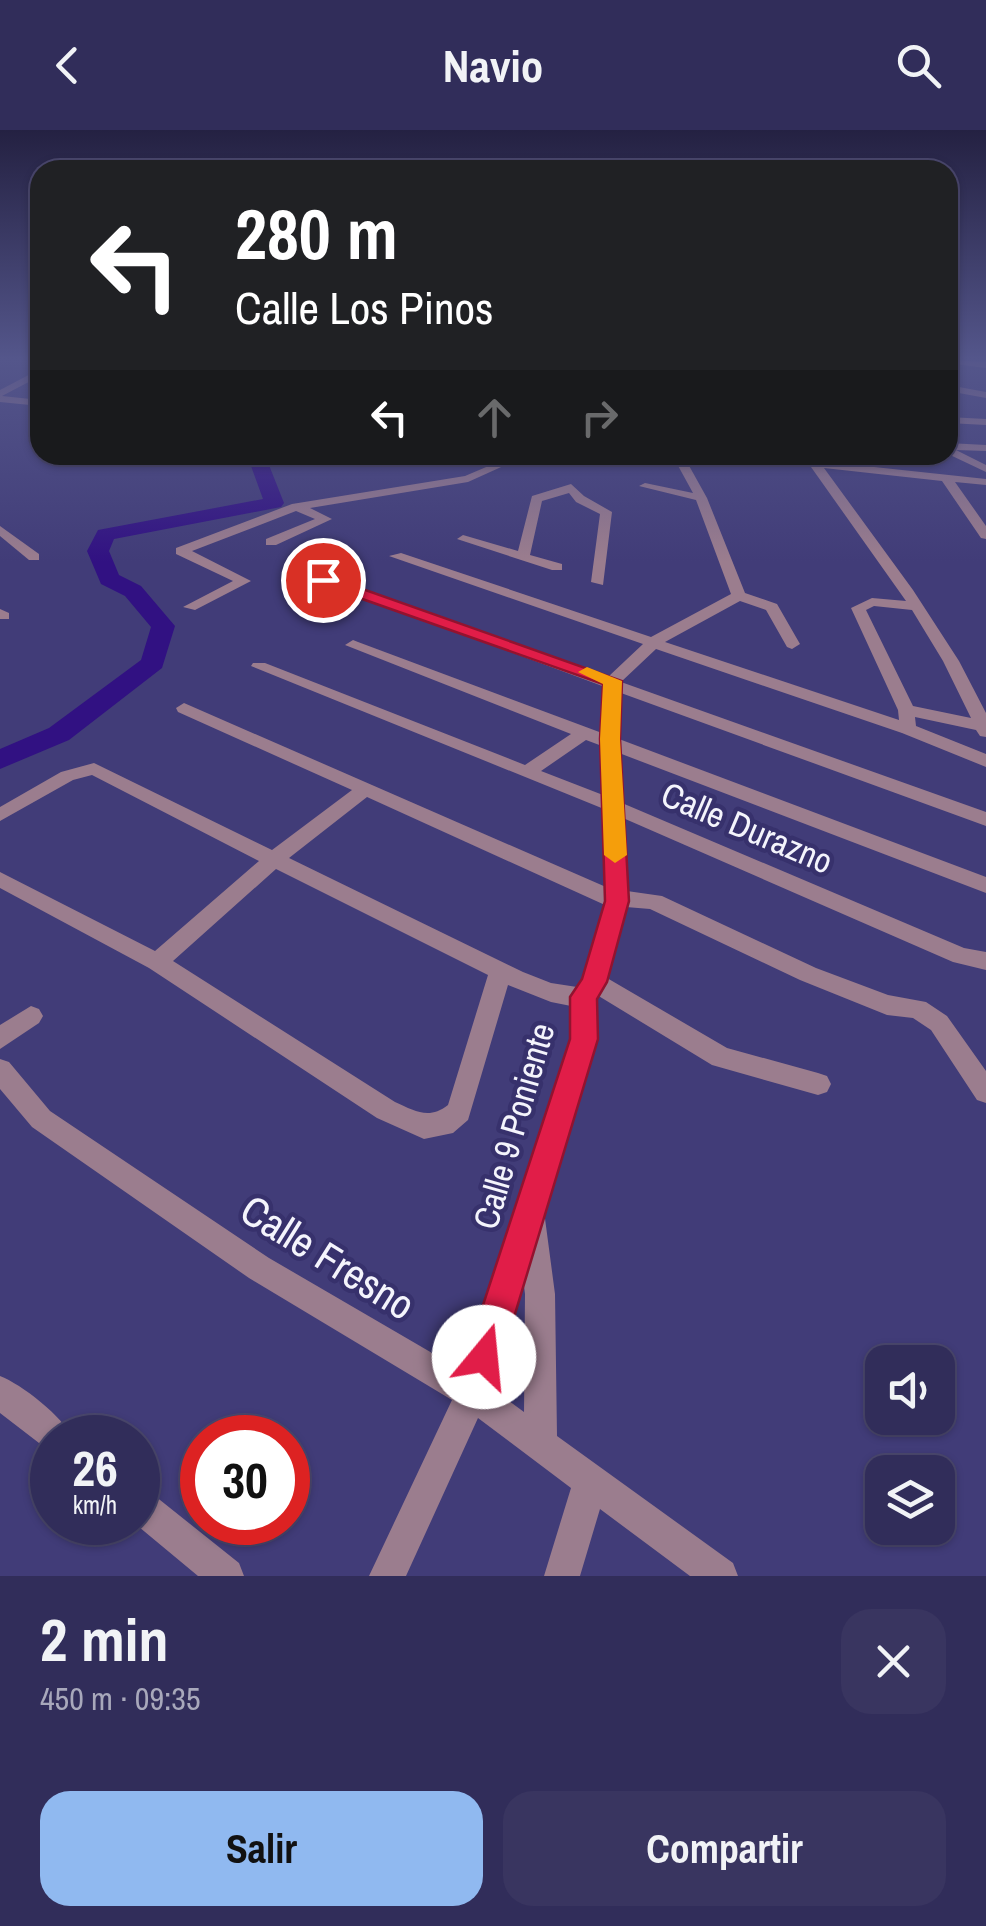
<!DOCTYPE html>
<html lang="es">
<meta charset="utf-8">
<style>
body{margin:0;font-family:"Archivo Narrow",sans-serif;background:#393560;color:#f1f3f6;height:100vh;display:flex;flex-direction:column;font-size:38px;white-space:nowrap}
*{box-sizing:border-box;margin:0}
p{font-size:32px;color:#a8a8bb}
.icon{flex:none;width:55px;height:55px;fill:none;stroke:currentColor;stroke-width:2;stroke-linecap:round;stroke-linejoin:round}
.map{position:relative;height:1446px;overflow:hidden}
.side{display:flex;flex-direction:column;background:#312d5a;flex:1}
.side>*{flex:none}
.guide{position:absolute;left:30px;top:30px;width:928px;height:305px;border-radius:30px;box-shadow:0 2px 8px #0004,0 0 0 2px #4c4970;background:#202124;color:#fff;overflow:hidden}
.controls{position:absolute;left:865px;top:1215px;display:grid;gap:20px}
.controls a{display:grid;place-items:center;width:90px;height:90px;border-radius:20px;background:#312d5a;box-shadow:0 2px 8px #0004,0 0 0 2px #4c4970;font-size:50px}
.speed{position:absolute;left:30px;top:1285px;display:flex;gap:20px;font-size:50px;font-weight:700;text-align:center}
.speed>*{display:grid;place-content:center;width:130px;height:130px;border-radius:50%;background:#312d5a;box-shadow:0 2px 8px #0004,0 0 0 2px #4c4970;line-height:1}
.speed small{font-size:25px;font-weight:400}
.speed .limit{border:15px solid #d22;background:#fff;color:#111}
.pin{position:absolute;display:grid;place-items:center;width:85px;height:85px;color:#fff;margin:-42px;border:5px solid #fff;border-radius:50%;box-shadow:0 2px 10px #0007}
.me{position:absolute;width:110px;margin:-55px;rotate:17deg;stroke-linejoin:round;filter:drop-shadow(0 0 8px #0008)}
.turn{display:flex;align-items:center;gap:35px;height:210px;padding:0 40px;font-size:45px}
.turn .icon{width:130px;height:130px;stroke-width:2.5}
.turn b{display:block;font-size:70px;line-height:85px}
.lanes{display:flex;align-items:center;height:95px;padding:0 40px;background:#0003;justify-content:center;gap:50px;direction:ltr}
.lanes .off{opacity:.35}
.round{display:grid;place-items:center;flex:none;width:105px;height:105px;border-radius:30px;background:#393560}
.headline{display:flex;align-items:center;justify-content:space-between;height:170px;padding:0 40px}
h1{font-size:60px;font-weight:800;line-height:75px}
.action{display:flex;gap:20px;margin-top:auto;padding:20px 40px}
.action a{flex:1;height:115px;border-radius:30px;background:#90b9f0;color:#111;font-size:40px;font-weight:800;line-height:115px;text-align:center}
.action a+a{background:#393560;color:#f1f3f6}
header{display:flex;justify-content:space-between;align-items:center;height:130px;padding:0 40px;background:#312d5a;font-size:45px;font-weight:800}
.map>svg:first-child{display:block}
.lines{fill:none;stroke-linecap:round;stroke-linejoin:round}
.river{fill:#311182;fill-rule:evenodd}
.minor{fill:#9b7d8e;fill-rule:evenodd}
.route{fill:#e11d48;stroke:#92132f;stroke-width:2.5}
.slow{fill:#f59e0b}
.labels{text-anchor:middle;stroke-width:9;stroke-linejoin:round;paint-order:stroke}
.street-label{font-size:35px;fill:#f4f4fc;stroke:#37316c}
.near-street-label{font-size:42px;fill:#f4f4fc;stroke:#37316c}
</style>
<header><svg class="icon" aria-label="back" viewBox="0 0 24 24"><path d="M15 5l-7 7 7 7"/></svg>Navio<svg class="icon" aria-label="search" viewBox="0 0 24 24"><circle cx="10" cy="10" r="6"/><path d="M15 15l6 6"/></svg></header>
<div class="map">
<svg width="986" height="1446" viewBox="0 0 986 1446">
<rect width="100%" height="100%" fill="#413c78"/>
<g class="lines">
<polygon class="river" points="247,325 265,325 284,373 281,377 114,409 109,421 119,445 141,456 175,496 162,538 69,610 0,639 0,619 49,598 141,530 151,497 125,466 101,454 87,421 98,400 263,369"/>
<g class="minor">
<polygon points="948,230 986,232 986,238 948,233"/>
<polygon points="40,239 40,246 2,266 40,270 40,276 0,272 0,260"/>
<polygon points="948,255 986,262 986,268 948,261"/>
<polygon points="948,287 986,289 986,295 948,293"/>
<polygon points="948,313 986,315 986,321 956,320 986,335 986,342 948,324"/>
<path d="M475,325l306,2 205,22v6l-31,-3 31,44v13l-5,-1 -39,-57 -118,-13 89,122 46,71 27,52v24l-6,-1 -4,-6 -61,-13 1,9 70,28v13l-84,-34 -246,-84 -35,33 365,130v14l-365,-133 -2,46 367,138v16l-367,-140 3,50 342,145 22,4v18l-33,-8 -330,-144 4,73 35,5 154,72 72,27 38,7 21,14 39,55v32l-9,-3 -46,-70 -18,-12 -26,-3 -87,-35 -150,-71 -24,-2 -19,71 120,70 91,25 9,3 4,8 -4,8 -9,3 -106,-30 -115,-70 -1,44 -52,172 11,83 2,142 176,127 5,13h-48l-90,-67 -20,67h-36l27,-88 -93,-70 -72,158h-37l83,-176 -203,-122 -217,-151 -32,-38v-30l9,3 41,49 219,147 194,113 109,-332 -1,-33 -20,-4 -43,-17 -40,135 -15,13 -29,6 -47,-21 -228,-150 -149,-80v-16l155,79 104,-90 -167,-86 -19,5 -73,41v-14l61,-35 33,-9 178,87 80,-60 -174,-78 -2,-4 8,-5 422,184 -2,-78 -353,-143 2,-3h12l260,102 46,-31 -226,-89 8,-5 5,2 244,91 3,-46 -289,-107 12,-3 280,100 35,-33 -254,-88 12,-3 250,84 80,-43 -35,-94 -57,-14 6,-3 48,10 -17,-31 -157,-3 -51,23 -158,26 22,11 -56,26h-10v-6l49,-20 -19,-8 -104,40 59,30 -56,29 -12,-3 50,-26 -57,-27v-6l116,-44 173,-28 40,-17 -25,-1zM687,332l124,5 95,134 -34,-3 -21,10 47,102 1,10 -234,-78 75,-41 26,9 21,37 5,2 8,-5 -23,-40 -32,-11 -38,-95zM874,476l38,4 31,51 28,57 -58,-12 -47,-96zM586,610l16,6 1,49 -62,-24zM367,667l238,108 -21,74 -7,8 -26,-4 -28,-11 -234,-114zM276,739l212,106 -40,130c-19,15 -33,6 -53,-3l-222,-141zM523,1148l2,16 -1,118 -34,-25z"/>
<polygon points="571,354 584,366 612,382 603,455 591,452 600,384 576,372 569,363 542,371 530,425 562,434 562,440 552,440 457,409 463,405 518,421 532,366"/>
<polygon points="0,396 39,424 39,430 29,430 0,406"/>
<polygon points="0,479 9,483 9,489 0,489"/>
<polygon points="31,876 39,879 43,886 39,893 0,919 0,895"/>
<path d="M0,1246c21,8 64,41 72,62h-20v15l-52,-40z"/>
<polygon points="138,1357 150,1362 239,1433 244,1446 198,1446 133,1392 138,1392"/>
</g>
</g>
<linearGradient id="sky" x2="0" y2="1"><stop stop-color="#242142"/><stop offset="0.53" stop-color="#54568b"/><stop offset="1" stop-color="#54568b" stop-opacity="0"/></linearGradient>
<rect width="986" height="432" fill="url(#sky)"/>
<polygon class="route" points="323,445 622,551 620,609 629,771 607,852 597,869 598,909 502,1227 497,1240 484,1245 471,1240 466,1227 570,909 570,867 582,849 605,771 600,609 603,554 317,453 317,446"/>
<polygon class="slow" points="587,537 622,551 620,609 627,725 615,733 604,725 600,609 603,554 578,542"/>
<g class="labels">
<g class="street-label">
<text transform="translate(747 698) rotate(23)" y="12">Calle Durazno</text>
<text transform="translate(514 996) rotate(-74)" y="12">Calle 9 Poniente</text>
</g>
<g class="near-street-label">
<text transform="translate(328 1127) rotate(32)" y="15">Calle Fresno</text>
</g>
</g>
</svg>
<div class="controls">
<a><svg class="icon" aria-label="sound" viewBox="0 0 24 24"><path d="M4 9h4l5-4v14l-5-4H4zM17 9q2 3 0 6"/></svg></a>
<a><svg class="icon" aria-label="layers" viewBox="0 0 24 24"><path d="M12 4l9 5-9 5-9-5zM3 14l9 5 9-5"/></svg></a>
</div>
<div class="speed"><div>26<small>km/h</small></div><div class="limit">30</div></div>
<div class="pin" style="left:323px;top:450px;background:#d93025"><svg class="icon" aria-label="arrive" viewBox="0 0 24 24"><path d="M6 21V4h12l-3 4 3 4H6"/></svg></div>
<svg class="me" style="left:484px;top:1227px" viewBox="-20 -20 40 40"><circle r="19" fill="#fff"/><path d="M0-13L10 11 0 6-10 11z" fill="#e11d48"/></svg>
<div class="guide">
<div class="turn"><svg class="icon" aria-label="left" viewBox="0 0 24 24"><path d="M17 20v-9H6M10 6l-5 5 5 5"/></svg><div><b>280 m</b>Calle Los Pinos</div></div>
<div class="lanes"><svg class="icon" aria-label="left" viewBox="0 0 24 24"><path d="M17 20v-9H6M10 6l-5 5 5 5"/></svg><svg class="icon off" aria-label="ahead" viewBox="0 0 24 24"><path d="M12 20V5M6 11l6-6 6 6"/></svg><svg class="icon off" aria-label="right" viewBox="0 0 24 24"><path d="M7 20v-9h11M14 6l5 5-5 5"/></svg></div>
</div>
</div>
<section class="side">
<div class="headline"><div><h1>2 min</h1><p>450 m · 09:35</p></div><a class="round"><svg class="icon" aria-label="close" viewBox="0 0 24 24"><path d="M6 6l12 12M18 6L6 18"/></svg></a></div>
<div class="action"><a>Salir</a><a>Compartir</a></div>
</section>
